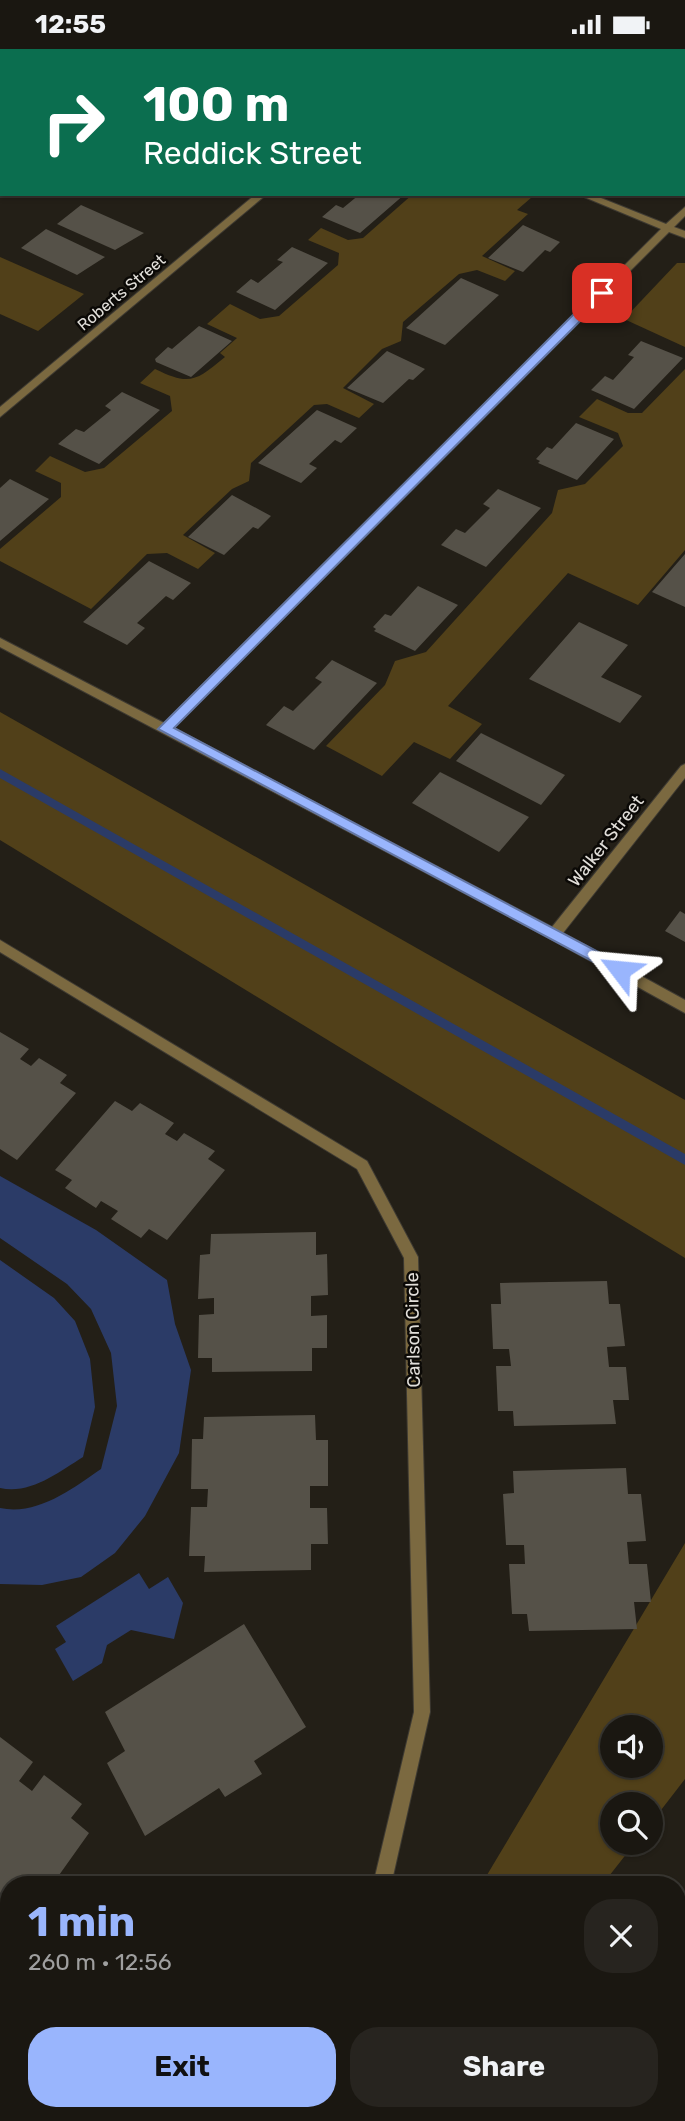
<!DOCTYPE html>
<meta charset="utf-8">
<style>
body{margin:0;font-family:Rubik,sans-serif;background:#27241f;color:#f1f3f6;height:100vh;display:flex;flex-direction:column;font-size:26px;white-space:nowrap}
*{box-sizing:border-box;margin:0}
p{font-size:23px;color:#9f9f9f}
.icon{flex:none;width:38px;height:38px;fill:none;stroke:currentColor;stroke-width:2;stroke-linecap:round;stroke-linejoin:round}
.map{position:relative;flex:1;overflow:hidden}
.side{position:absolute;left:0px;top:1827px;width:686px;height:245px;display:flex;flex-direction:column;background:#1a1711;border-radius:28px 28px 0 0;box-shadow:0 2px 5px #0004,0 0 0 2px #383631}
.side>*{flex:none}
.guide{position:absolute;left:0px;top:0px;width:686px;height:147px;box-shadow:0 2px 5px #0004,0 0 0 2px #383631;background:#0b6e4f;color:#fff;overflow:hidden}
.buttons{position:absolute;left:600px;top:1666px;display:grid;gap:14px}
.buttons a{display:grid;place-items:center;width:63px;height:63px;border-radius:50%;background:#1a1711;box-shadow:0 2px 5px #0004,0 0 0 2px #383631;font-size:35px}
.pin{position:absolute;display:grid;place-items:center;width:60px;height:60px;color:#fff;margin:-30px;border-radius:14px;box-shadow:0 4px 10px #0006}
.me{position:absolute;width:77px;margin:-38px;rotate:299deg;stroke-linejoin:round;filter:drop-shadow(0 0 5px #0008)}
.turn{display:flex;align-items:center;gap:24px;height:147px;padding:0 28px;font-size:32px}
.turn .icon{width:91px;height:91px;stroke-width:2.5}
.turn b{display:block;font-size:49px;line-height:60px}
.round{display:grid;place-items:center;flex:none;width:74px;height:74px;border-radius:28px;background:#27241f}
.headline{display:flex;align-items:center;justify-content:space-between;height:119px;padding:0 28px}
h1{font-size:42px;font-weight:700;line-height:52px;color:#99b5fd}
.action{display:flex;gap:14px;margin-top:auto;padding:14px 28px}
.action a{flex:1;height:80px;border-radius:28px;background:#99b5fd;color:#111;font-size:28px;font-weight:700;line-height:80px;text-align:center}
.action a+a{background:#27241f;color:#f1f3f6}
.status{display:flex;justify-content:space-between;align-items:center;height:49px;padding:0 35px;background:#1a1711;direction:ltr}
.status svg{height:19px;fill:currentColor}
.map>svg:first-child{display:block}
.green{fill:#514019;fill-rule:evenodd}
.water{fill:#2b3b67}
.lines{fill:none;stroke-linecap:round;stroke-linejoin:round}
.stream{fill:#2b3b67;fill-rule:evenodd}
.building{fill:#555148}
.minor-casing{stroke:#3e3a32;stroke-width:2}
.minor{fill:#7b6940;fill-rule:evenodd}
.route{fill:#99b5fd;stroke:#6376a4;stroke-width:2}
.labels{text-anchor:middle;stroke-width:5;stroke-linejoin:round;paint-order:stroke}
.far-street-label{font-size:16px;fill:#e2dfda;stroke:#0b0906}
.street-label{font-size:18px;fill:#e2dfda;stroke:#0b0906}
</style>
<div class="status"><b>12:55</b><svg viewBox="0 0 49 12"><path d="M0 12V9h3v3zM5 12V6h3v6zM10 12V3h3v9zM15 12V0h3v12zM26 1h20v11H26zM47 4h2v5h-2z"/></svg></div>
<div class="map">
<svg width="685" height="2072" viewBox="0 0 685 2072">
<rect width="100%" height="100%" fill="#231f17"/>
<g class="green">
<path d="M413,145h110l9,3 -15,13 11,4 -46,42 33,15 -10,10 -28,-11 -18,4 -56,48 -2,19 -19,8 -39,39 31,16 -15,14 -32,-14 -13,1 -63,58 -2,18 -17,8 -49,46 32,18 -17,16 -31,-16 -20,1 -56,55 -91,-48v-12l61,-52v-14l-26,-12 15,-15 35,16 19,-4 68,-57 -2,-15 -30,-13 15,-14c35,17 41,12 70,-12l-5,-4 17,-15 -30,-14 23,-20 30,15 19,-3 59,-51 1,-12 -31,-13 13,-12 27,12 15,-2z"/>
<polygon points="0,208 84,245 38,282 0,265"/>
<polygon points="677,214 685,214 685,298 624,270"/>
<polygon points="685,320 685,501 638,556 568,524 448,657 482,675 450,710 414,693 382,727 326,697 385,636 395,612 426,603 552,464 558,441 585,435 623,397 618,384 579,368 597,350 628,364 642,364"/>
<polygon points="0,663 685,1051 685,1209 0,791"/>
<path d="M685,1494v236l-34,44v-19h-39v39h23l-33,42h-121zM612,1678h39v39h-39z"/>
</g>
<g class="water">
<path d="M0,1127l96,54 71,50 8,44 16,46 -12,83 -34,63 -30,37 -34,24 -39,8 -42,-1v-76c37,8 72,-19 101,-39l16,-63 -6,-53 -20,-44 -24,-25 -67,-46z"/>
<path d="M0,1211l54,38 21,23 15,38 5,48 -12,50c-24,15 -53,38 -83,31z"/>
<polygon points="139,1524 149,1540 168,1528 183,1554 174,1590 131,1581 107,1596 102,1614 73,1632 55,1600 66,1593 56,1577"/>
</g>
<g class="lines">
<polygon class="stream" points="0,720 685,1105 685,1116 0,729"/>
</g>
<g class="building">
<polygon points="360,145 405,145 360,184 322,168 336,156 343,159"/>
<polygon points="81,156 144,184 115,201 57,175"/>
<polygon points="523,176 560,193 550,203 545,201 523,223 488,209"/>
<polygon points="46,180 105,208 77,226 21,199"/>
<polygon points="292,198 328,214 275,261 236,243 251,230 258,234 283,213 277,211"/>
<polygon points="461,229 499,246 445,296 406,279"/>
<polygon points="199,277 232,292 191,328 156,313 155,310 168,298 172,300"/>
<polygon points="641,292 683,309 634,360 591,341 605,327 613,331 634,308 628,306"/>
<polygon points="387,302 425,320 413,331 409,330 383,354 347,339"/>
<polygon points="122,343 160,361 99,415 58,395 76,380 84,383 111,361 105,357"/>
<polygon points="317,361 357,379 341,394 335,391 309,415 317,419 301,434 258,414"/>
<polygon points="576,374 614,390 577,431 538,414 540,412 536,410 547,398 552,400"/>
<polygon points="10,430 49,450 0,492 0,439"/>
<polygon points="498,440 541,459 486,518 441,496 456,480 465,484 490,459 483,455"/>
<polygon points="232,446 271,467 258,480 253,478 224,506 188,488"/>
<polygon points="685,505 685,558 652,543"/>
<polygon points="149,512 191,534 173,551 166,547 137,574 145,579 127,596 83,573"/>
<polygon points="418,537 458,556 415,602 374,582 376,580 373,578 385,565 391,567"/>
<polygon points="579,573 628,596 601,628 642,647 620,674 529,630"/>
<polygon points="332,611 377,634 314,701 266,676 284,657 293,662 322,633 315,629"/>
<polygon points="481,684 565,726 541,756 456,712"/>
<polygon points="440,723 529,768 499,803 412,754"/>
<polygon points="680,862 685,865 685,893 665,882"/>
<polygon points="0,983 29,1000 20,1010 31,1017 39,1009 67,1026 60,1034 76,1044 17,1111 0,1100"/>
<polygon points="115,1052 132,1062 140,1054 174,1074 165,1085 177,1092 184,1084 215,1102 208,1110 225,1121 167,1191 149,1180 141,1189 111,1170 118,1162 101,1152 96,1159 65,1139 72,1131 55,1121"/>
<polygon points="316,1183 316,1206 327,1205 328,1246 311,1247 311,1267 327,1266 327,1299 312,1299 312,1322 212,1323 212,1309 198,1309 199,1266 214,1265 214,1249 198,1250 200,1206 210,1205 211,1185"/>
<polygon points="607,1232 609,1255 620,1255 625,1297 607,1298 609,1318 626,1318 629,1351 613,1351 616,1375 514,1377 513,1362 498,1362 496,1317 511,1317 509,1300 493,1300 491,1255 501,1255 500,1234"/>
<polygon points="315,1366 316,1391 328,1391 328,1437 310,1437 310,1459 327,1459 328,1495 311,1495 311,1521 204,1523 205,1507 189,1507 191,1458 207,1458 208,1440 191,1440 192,1390 203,1390 204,1368"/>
<polygon points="626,1419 628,1445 641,1445 646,1492 627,1493 629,1515 647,1515 651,1553 634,1553 637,1580 529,1582 527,1565 512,1565 509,1515 525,1515 524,1496 506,1496 503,1445 514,1444 513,1422"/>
<polygon points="244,1575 306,1678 254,1712 262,1725 225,1748 219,1739 145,1787 107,1714 125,1702 105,1663"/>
<polygon points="0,1688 33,1713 19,1732 32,1742 44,1726 82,1755 71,1769 89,1784 52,1836 9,1836 9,1881 0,1874"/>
</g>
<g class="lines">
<g class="minor-casing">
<g id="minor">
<polygon points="35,0 46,0 34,2"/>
<polygon points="207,0 220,0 221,2 209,2"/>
<polygon points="433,0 443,0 432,2"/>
<polygon points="2,24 2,30 0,31 0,25"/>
<polygon points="256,145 267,145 0,368 0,358"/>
<polygon points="577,145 591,145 666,175 685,158 685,167 674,178 685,182 685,189 669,183 174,679 552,878 681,717 685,715 685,729 563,884 685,951 685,964 549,889 0,598 0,589 164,674 661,180"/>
<polygon points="0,891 367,1112 418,1208 430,1663 391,1836 373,1836 414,1663 404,1209 357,1120 0,903"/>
<polygon points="0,2013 9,2014 9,2032 0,2031"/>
<polygon points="412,2063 432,2063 436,2072 416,2072"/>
</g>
</g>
<use href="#minor" class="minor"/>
</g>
<polygon class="route" points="598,241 608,244 174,679 625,917 627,921 620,927 158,680"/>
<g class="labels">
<g class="far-street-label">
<text transform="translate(121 243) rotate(-40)" y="6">Roberts Street</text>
</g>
<g class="street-label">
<text transform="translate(606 792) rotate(-52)" y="6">Walker Street</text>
<text transform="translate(413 1281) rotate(-91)" y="6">Carlson Circle</text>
</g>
</g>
</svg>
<div class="buttons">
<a><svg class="icon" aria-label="sound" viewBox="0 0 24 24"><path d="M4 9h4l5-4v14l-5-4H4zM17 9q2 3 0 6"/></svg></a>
<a><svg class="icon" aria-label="search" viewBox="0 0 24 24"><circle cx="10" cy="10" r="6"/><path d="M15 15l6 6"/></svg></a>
</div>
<div class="pin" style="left:602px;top:244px;background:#d93025"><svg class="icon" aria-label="arrive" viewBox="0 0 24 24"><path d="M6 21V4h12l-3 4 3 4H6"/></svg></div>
<svg class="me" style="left:620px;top:921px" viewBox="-20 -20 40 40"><path d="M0-17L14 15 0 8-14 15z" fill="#99b5fd" stroke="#fff" stroke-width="4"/></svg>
<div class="guide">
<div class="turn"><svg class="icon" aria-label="right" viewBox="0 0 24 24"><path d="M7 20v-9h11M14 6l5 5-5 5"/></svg><div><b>100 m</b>Reddick Street</div></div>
</div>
<section class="side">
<div class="headline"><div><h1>1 min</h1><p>260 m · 12:56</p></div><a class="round"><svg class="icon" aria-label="close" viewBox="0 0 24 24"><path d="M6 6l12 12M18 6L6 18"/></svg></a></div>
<div class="action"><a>Exit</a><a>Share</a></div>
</section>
</div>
